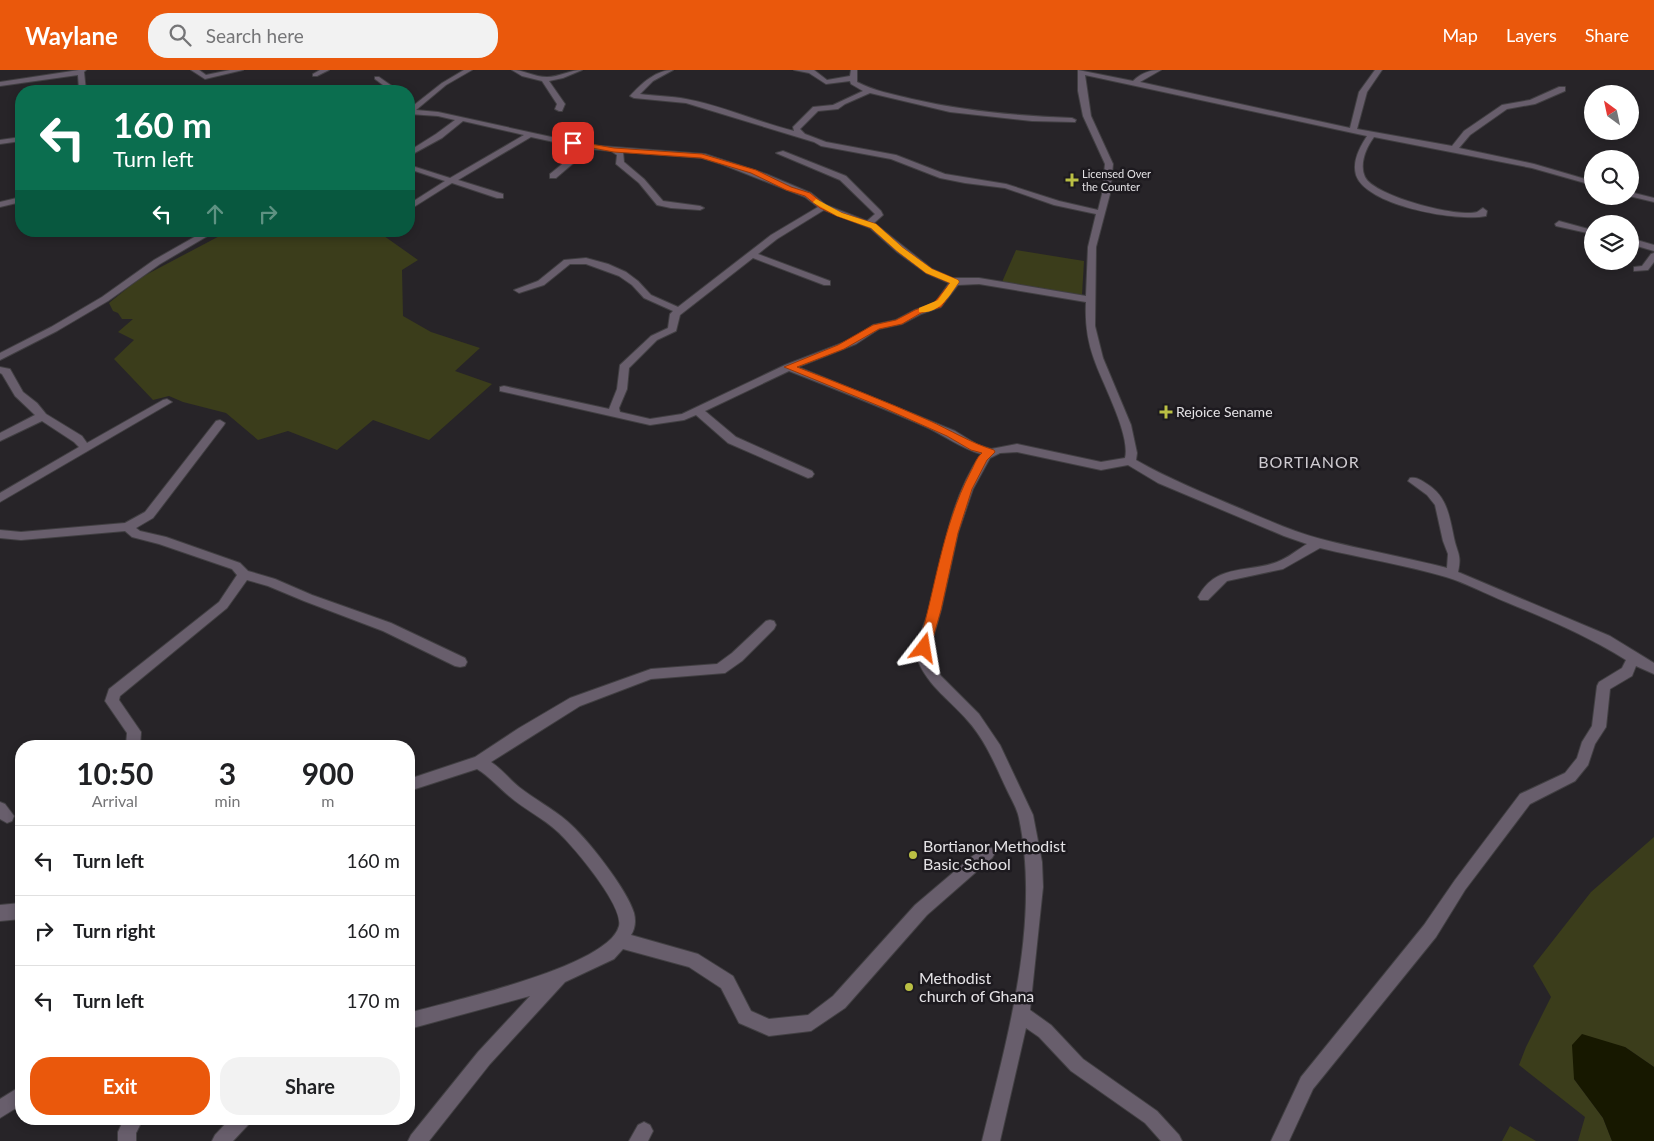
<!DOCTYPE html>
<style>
body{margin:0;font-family:Lato,sans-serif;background:#f2f2f2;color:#202124;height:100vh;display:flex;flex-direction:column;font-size:19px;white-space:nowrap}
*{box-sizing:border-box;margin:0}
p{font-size:16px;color:#757577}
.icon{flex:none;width:28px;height:28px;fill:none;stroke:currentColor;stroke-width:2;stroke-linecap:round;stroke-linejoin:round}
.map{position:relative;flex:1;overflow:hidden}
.drawer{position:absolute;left:15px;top:670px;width:400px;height:385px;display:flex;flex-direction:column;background:#fff;border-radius:20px;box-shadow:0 2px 8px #0003}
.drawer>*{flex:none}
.hud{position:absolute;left:15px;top:15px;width:400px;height:152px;border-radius:20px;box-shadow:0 2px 8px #0003;background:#0b6e4f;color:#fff;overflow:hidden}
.needle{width:32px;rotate:327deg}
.buttons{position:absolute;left:1584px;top:15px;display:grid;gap:10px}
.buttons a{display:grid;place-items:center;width:55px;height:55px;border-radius:50%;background:#fff;box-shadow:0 2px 8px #0003;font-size:25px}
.pin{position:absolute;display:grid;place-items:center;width:42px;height:42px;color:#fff;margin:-21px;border-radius:10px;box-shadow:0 2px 8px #0006}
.me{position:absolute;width:55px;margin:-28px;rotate:14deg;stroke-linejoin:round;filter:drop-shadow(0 0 4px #0008)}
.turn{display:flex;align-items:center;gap:18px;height:105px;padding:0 15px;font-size:22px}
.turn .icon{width:65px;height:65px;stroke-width:2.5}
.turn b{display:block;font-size:35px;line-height:42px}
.lanes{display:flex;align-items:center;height:48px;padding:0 15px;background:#0003;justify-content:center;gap:25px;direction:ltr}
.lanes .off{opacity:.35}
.eta{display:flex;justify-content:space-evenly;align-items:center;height:85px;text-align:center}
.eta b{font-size:30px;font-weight:700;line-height:35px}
.cta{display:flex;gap:10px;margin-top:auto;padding:10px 15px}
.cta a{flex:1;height:58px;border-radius:20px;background:#ea580c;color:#fff;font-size:20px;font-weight:700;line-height:58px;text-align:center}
.cta a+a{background:#f2f2f2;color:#202124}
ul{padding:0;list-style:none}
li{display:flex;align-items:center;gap:15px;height:70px;padding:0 15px;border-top:1px solid #e0e0e0}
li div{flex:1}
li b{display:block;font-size:19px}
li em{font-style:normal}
header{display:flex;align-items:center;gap:30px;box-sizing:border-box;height:70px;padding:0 25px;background:#ea580c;color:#fff}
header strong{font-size:24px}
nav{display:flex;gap:28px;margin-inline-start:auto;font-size:18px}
.search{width:350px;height:45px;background:#f2f2f2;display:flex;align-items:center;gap:12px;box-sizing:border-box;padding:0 18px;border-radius:20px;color:#757577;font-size:19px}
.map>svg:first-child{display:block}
.green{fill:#3b3d1b}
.water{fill:#171800}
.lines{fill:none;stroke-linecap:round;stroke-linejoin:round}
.minor-casing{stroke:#413f42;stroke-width:2}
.minor{fill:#685e6c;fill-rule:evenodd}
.route{fill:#ea580c;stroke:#983908}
.slow{fill:#f59e0b}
.poi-dot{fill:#bbc044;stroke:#1d1a1f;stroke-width:2}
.labels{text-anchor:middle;stroke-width:5;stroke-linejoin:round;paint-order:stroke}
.far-poi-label{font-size:11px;fill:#e4e2e5;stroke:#1d1a1f;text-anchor:start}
.poi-label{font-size:14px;fill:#e4e2e5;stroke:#1d1a1f;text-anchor:start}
.quarter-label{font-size:16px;letter-spacing:1px;fill:#cecad0;stroke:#1d1a1f}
.near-poi-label{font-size:16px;fill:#e4e2e5;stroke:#1d1a1f;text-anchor:start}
</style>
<header>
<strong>Waylane</strong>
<div class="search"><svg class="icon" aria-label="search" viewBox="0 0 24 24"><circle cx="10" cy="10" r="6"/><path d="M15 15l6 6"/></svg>Search here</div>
<nav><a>Map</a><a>Layers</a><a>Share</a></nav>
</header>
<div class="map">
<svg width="1654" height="1071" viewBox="0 0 1654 1071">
<rect width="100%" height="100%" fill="#272428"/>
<g class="green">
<polygon points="229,161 377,161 418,190 402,200 403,246 431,262 480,278 455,301 492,314 429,370 373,350 337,380 288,361 258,370 226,343 183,332 169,326 153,330 114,289 134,270 118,262 133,249 122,249 118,243 113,241 109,233 140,208"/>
<polygon points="1016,180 1084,191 1082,225 1002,212"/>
<polygon points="1654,767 1654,997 1625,977 1574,1009 1603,1048 1612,1071 1578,1071 1585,1047 1519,995 1526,977 1551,927 1533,896 1591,822"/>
<polygon points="1510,1056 1536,1071 1502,1071"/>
</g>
<polygon class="water" points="1582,964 1625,977 1654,997 1654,1071 1612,1071 1603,1048 1574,1009 1572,975"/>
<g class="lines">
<g class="minor-casing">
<g id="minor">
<polygon points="79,0 86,0 84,2 86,21 79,20 78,5 0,16 0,12"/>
<polygon points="191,0 199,0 206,5 230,0 243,0 205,9"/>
<polygon points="320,0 329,0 317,6 313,6 313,4"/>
<path d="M464,0h8l-26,15 -30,25 22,2 150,33 117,9 61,20 45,19 15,12 41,16 8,-7 -35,-34 -64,-27 7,-2 63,25 35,35 2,4 -9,8 58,46 20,9h27l107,18 2,-49 8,-33 -42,-9 -49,-17 -40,-5 -25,-5 -49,-19 -70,-13 -7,-4 -128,-39 -52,-5 -4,-2c12,-13 26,-26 43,-26l-20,11 -13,13c15,2 31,2 46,5 37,7 72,23 108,32l-1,-4 20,-20 20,-2 30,-14 -12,-7 -1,-3 -24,3 -17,-11 -15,-3h20l13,10 23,-4 1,-6h6v12c17,9 35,12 55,17 52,12 106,17 160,19l4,2 -1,2 -43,-1 -82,-9 -80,-19 -25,11 -7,5 -20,2 -18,18 5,5 21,8 70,13 49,19 61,10 53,17 39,9 4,-16 3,-30 -22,-48 -5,-25v-21l55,11c8,-8 17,-11 28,-11l-21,12 210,46 9,-36 16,-22h7l-15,22 -10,37 95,17 12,-15 38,-26 28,-5 29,-13h6v4l-30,13 -28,5 -37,26 -11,13 75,16 58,17v4l-60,-17 -158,-31c-8,11 -15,27 -9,40 9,19 93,41 112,35 2,-1 4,-3 6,-4l4,3 -1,5c-28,6 -120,-10 -130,-41 -4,-14 4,-28 11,-39l-282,-61 6,41 22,48 -3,30 -14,53 -1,79 8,32 28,67 6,28 -1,7c33,19 68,33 103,48 27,11 54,24 82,31 42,11 84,18 126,29l1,-14 -5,-13 -8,-36 -8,-10 -19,-14 2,-3c6,-1 9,1 14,4 23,13 25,32 30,56 3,15 8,16 4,34l152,64 44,27v11l-18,-8 -4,10 -22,13 -4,38 -11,17 -7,21 -13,16 -45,23 -65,86 -29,47 -123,152 -24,52h-18l30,-64 123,-152 31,-45 65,-86 45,-21 12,-15 5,-16 10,-16 5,-40 2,-4 23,-14 4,-8c-38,-24 -79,-41 -120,-58 -20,-8 -40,-19 -60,-25 -41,-12 -84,-19 -126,-29l-37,21 -56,12 -19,19h-8l-2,-3c18,-34 49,-24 79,-35 11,-4 20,-12 30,-18l-23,-8 -126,-53 -30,-18 -27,5 -84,-18 -17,1 -10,5 -17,31 -15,44 -17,77 -11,38 1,11 10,17 38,38 21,31 33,70 9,47 1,25 -13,123 21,15 32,34 74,52 22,24 3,6h-21l-16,-18 -74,-52 -32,-34 -13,-9 -26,113h-18c25,-102 59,-219 37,-323 -2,-10 -8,-19 -12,-28 -11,-23 -21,-49 -39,-69 -17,-20 -40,-35 -50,-60 -5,-15 7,-37 11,-51 14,-53 20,-110 52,-156 -19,-5 -37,-19 -55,-27 -45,-20 -91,-38 -137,-56l-84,40 31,26 76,34 2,3 -2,3 -4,1 -80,-35 -32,-28 -12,5 -34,5 -150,-34v-4l4,-1 105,23 8,-20 3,-24 31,-29 17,-8 2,-14 3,-3 -29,-13 -12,-13 -13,-9 -33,-12h-16l-26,21 -25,8 -5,-3 24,-9 26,-21 22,-2 22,6 18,8 12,9 13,14 27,12 93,-72 47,-28 -13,-10 -84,-33 -19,-6 -79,-6 1,10 20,17 19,22 37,5 4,2 -4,2 -29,-2 -14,-3 -18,-22 -23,-19 1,-9 -6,-4 -21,-2 -34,29h-6v-4l32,-26 -51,-11 -73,43 45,14v4h-6l-45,-15 -43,27v-6l36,-23 -36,-12v-4l41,13 74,-43 -61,-14 -21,17 -33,18v-5l27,-17 19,-14 -17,-4 -29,-2v-5l33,-26zM824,140l46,18 27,24 29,21 23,10 -14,20 -20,7 -19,10 -23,5 -23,15 -65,25 -103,49 -32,5 -30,-7 -1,-4 8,-19 2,-21 28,-28 19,-9 4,-16 73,-57 71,27h6v-4l-72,-27 19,-15zM979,214l107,18c-1,20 1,38 8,57 8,24 37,76 31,99l-24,4 -84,-18 -26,5 -13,-4 -23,-14 -157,-64 58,-23 23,-15 23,-5 19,-10 20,-7 17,-22z"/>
<path d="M512,0c12,0 22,7 35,7 12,0 23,-7 35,-7l-19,8 -14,3 16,23 -3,7h-3l-4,-2 2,-5 -15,-23 -20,-5z"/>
<polygon points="375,7 379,7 399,21 391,21 375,9"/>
<polygon points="21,67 21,71 0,74 0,70"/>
<polygon points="1630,122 1654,128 1654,132 1629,126"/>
<polygon points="21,127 21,132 0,137 0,132"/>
<polygon points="1559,151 1592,160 1592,164 1556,156 1555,154"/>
<polygon points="205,161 216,161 160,194 108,231 57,261 0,290 0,283 51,257 102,227 154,190"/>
<polygon points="1630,168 1654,175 1654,181 1630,174"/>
<polygon points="1654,183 1654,192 1648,200 1634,201 1634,197 1642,196 1651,184"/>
<polygon points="0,297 10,299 23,322 37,333 46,344 82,366 87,373 163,330 167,329 172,332 0,432 0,423 79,377 74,372 42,351 0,371 0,363 35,345 15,326 2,304 0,303"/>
<polygon points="220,350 225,353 224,355 153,448 136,458 140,461 166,467 240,493 248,501 275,509 312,525 391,553 465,588 467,592 465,596 460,597 455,596 383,561 304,531 268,516 247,510 227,538 120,626 119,630 141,662 140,676 126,676 127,663 105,631 109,619 219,532 237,505 232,499 159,474 132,467 125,461 21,470 0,468 0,460 21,462 125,453 145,442 216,351"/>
<path d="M770,550l4,1 2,4 -2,4 -32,32 -17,12 -74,6 -71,27 -89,56c11,7 18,17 28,25 15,12 33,21 48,34 19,16 60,68 67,92 2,8 1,16 -3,22l67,19 35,22 18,35 18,8 39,-4 25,-19 82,-91 67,-57 5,-2 5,2 3,5 -3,5 -65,57 -82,93 -34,23 -42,5 -30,-13 -18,-35 -32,-21 -66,-18 -9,10 -49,23 -75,82 -61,77h-21l3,-6 67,-83 52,-56 -121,33v-16c40,-12 200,-46 210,-87 5,-20 -46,-80 -61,-94 -15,-14 -34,-23 -49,-36 -11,-9 -19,-19 -32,-27l-68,22v-12l66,-22 44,-29 51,-30 81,-29 66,-5 15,-11 34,-32z"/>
<polygon points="0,732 5,734 14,746 12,751 7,753 0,749"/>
<polygon points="21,833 21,849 0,851 0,835"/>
<polygon points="21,1016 21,1035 0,1048 0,1029"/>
<polygon points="124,1049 143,1049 136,1063 136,1071 118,1071 118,1062"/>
<polygon points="230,1049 251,1049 248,1055 233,1071 212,1071 215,1065"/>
<polygon points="644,1052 650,1055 653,1061 648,1071 629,1071 638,1055"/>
</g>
</g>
<use href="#minor" class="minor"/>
</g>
<path class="route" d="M573,71l41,7 88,6 54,16 35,17 19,6 15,12 17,8 34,11 27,24 29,21 26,11 1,2 -18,25 -20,6 -19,11 -23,5 -35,20 -47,18c44,17 88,34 131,53 22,10 43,23 66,30l1,2 -8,8 -15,29 -14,44 -17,77 -12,42h-9l-2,-4c17,-58 24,-121 52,-175 4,-7 6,-15 12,-20l-11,-3 -24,-14 -63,-28 -100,-41 54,-22 35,-20 23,-5 19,-10 19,-7 16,-20 -24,-10 -29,-22 -26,-23 -34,-12 -17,-8 -15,-12 -19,-6 -35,-17 -50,-15 -87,-6 -44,-8v-2z"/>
<path class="slow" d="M816,129l26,14 34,11 27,24 29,21 26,11 1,2c-9,13 -20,33 -40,30v-4l19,-8 12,-17 -24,-10 -29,-22 -26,-23 -34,-12 -23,-13 -1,-1z"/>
<g class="poi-dot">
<path d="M1069.5 102.5h5v5h5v5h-5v5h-5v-5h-5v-5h5z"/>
<path d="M1163.5 334.5h5v5h5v5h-5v5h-5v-5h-5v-5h5z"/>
<circle cx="913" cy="785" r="5"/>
<circle cx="909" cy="917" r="5"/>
</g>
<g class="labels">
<g class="far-poi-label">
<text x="1082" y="108">Licensed Over<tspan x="1082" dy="13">the Counter</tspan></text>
</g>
<g class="poi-label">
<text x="1176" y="347">Rejoice Sename</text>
</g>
<g class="quarter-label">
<text x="1309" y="398">BORTIANOR</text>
</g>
<g class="near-poi-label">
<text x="923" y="782">Bortianor Methodist<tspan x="923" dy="18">Basic School</tspan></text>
<text x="919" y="914">Methodist<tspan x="919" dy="18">church of Ghana</tspan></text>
</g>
</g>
</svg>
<div class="buttons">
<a><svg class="needle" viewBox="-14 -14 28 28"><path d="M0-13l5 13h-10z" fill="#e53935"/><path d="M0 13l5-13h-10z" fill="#757577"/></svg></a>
<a><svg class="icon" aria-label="search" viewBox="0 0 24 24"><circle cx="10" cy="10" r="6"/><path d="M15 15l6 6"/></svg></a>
<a><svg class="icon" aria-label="layers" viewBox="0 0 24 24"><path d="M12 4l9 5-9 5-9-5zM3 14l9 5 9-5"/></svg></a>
</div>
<div class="pin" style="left:573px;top:73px;background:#d93025"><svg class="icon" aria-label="arrive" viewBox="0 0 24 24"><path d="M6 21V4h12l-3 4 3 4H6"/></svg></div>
<svg class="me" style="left:924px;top:578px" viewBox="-20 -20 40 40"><path d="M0-17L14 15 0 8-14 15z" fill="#ea580c" stroke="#fff" stroke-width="4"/></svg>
<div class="hud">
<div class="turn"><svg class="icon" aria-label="left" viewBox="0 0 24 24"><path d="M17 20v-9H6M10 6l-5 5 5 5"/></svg><div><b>160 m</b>Turn left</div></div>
<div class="lanes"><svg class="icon" aria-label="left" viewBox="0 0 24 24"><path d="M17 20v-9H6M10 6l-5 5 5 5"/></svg><svg class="icon off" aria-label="ahead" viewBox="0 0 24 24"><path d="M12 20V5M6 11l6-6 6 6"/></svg><svg class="icon off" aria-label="right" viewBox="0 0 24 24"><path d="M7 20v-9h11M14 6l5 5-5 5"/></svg></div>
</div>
<section class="drawer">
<div class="eta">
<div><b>10:50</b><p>Arrival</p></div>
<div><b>3</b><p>min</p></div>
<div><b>900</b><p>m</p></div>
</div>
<ul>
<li><svg class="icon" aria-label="left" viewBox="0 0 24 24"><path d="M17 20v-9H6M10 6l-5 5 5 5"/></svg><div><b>Turn left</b></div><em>160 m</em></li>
<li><svg class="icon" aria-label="right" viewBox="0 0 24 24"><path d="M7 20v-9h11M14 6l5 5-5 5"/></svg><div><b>Turn right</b></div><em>160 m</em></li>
<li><svg class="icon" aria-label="left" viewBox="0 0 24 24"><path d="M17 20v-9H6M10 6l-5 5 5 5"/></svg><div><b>Turn left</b></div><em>170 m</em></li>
</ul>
<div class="cta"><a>Exit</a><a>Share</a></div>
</section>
</div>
